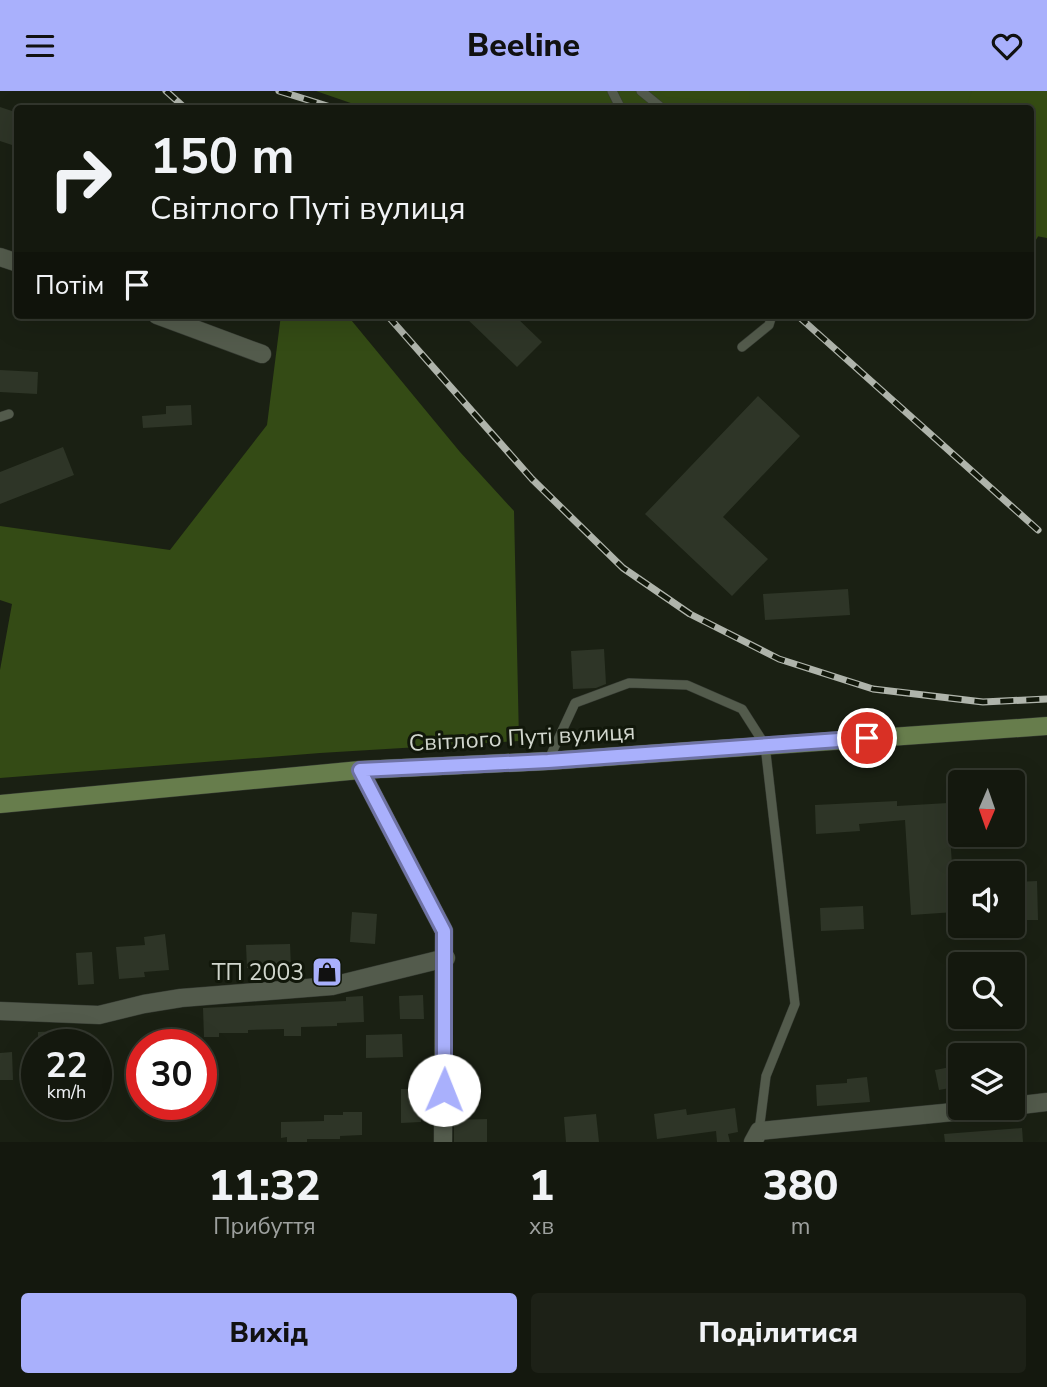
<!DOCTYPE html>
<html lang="uk">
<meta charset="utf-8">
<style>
body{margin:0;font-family:"Nunito Sans",sans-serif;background:#1d2117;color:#f1f3f6;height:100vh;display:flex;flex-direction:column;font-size:26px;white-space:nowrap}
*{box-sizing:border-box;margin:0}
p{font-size:23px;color:#9da09e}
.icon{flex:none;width:38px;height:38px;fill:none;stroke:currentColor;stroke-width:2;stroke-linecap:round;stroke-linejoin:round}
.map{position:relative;height:1051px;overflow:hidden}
.drawer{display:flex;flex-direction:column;background:#14180e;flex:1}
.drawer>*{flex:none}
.banner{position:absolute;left:14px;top:14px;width:1020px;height:214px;border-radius:7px;box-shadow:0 7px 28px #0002,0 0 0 2px #33372e;background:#14180e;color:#f1f3f6;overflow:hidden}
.needle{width:46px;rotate:182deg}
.controls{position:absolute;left:948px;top:679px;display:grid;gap:14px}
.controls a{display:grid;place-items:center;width:77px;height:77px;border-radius:7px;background:#14180e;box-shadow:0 7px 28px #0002,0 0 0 2px #33372e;font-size:35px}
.speed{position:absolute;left:21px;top:938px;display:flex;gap:14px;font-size:35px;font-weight:700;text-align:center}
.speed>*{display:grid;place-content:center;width:91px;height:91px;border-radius:50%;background:#14180e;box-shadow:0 7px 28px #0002,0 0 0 2px #33372e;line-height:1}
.speed small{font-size:18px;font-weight:400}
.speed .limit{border:10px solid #d22;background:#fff;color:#111}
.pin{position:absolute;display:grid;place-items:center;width:60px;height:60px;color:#fff;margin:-30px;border:4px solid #fff;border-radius:50%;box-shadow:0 2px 7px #0007}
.me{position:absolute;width:77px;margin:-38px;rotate:1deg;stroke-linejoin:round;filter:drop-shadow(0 0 5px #0008)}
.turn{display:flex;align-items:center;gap:24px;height:147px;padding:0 21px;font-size:32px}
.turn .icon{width:91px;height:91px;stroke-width:2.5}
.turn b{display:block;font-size:49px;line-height:60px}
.then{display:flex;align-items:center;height:66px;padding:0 21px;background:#0003;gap:14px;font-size:26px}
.eta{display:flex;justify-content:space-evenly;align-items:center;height:119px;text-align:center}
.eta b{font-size:42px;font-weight:800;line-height:49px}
.primary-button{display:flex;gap:14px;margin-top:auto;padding:14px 21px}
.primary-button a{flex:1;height:80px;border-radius:7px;background:#a9b0fc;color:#111;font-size:28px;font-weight:800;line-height:80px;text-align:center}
.primary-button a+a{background:#1d2117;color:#f1f3f6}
header{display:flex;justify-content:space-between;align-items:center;height:91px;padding:0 21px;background:#a9b0fc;color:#111;font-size:32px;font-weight:800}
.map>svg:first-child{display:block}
.green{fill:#344b15}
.forest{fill:#354c13}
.building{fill:#2e3527}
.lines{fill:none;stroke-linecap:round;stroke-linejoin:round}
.service-casing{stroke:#363b33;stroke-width:10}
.minor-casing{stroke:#363b33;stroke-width:19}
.secondary-casing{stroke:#363b33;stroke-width:19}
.service{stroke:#535b4c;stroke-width:9}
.minor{stroke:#535b4c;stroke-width:18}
.secondary{stroke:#677d4c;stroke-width:18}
.rail-casing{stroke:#afb4ab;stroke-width:7}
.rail{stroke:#11170a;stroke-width:4.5;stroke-dasharray:13;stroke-linecap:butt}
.route-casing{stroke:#6e72a4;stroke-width:18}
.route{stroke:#a9b0fc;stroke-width:12}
.labels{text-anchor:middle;stroke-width:6;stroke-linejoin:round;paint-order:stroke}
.street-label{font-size:23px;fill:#d1d6cd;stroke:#11170a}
.poi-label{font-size:23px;fill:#d1d6cd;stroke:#11170a;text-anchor:end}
</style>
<header><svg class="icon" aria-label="menu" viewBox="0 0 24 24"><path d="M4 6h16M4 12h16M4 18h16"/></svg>Beeline<svg class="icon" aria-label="heart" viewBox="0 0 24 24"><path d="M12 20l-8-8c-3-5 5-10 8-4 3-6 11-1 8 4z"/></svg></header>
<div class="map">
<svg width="1047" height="1051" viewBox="0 0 1047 1051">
<rect width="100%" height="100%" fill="#1a2013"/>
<g class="green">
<polygon points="316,0 1047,0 1047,131 1034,152 1031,151 1031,18 368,18"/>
<polygon points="281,224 347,224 460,361 514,420 519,650 320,662 0,687 0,579 12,513 0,509 0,435 170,459 267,334"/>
</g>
<g class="forest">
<polygon points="658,0 749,0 749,12 666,6"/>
<polygon points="972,0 1047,0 1047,147 1031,144 1031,18 966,17"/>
</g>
<g class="building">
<polygon points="0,16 18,22 18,56 0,50"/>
<polygon points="463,224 514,224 542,251 517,276"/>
<polygon points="0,279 38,281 37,303 0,301"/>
<polygon points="758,305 800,345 723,426 768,468 732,505 645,423"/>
<polygon points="191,314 192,334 143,337 142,325 166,323 166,315"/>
<polygon points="63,356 74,384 0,413 0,381"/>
<polygon points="848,498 850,524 765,529 763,503"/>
<polygon points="604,558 606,593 596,597 573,598 571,560"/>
<polygon points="897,710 897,715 948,712 955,821 911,824 905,729 859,733 860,740 816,743 815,714"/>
<polygon points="1037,790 1038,829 1013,829 1013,791"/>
<polygon points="863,815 864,838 821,840 820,817"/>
<polygon points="352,821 377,823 375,853 350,851"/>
<polygon points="165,843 169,879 144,881 145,886 119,888 116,856 145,854 144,846"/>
<polygon points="290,853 291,877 247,877 246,854"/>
<polygon points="92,861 94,893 78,894 76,862"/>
<polygon points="423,904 424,928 400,928 399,905"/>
<polygon points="363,905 364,931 337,932 337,935 301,936 301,945 284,945 284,938 248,939 248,942 219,942 219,946 204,946 203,917 346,910 346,906"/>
<polygon points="62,940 63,954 38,954 38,941"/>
<polygon points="402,943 403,966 366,967 366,944"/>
<polygon points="12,961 13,989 0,989 0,962"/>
<polygon points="961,974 961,995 939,999 935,979"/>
<polygon points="867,986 870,1011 817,1015 816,994 847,992 847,988"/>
<polygon points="401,998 422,998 421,1031 401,1032"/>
<polygon points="735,1017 738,1041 728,1043 730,1051 717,1051 716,1040 657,1048 654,1023 686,1018 687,1024"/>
<polygon points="343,1021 362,1021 362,1044 340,1045 340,1048 307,1048 307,1051 287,1051 287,1046 281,1047 281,1031 324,1030 324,1024 343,1024"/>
<polygon points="596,1023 599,1051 566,1051 564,1026"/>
<polygon points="487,1028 487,1051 454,1051 454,1029"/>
<polygon points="1022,1037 1023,1051 945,1051 944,1043"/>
</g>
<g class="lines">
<g class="service-casing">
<g id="service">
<polyline points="612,0 621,18"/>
<polyline points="641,0 663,18"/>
<polyline points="742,256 769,234 772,224"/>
<polyline points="0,326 9,323"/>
<polyline points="548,670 575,612 629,592 687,594 742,618 765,654 795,913 766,985 759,1040"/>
</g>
</g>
<g class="minor-casing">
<g id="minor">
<polyline points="0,166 18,172"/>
<polyline points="157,224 262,263"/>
<polyline points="360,679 444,840 443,1051"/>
<polyline points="0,920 99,924 144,913 181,907 332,895 446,867"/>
<polyline points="1013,1015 1047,1011"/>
<polyline points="753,1051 759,1040 994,1017"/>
</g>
</g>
<g class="secondary-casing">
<polyline id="secondary" points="0,713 360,679 548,670 1047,635"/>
</g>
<use href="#service" class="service"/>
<use href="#minor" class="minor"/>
<use href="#secondary" class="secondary"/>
<g class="rail-casing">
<g id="rail">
<polyline points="166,0 186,18"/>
<polyline points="279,0 337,18"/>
<polyline points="387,224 532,388 623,477 690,523 779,568 873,598 983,611 1047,608"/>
<polyline points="797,224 1038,439"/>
</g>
</g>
<use href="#rail" class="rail"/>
</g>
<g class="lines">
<g class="route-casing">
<polyline id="route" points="444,999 444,840 360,679 548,670 867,647"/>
</g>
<use href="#route" class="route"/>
</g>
<defs>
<g id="shop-square" transform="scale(1.575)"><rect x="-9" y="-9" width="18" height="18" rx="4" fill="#a9b0fc" stroke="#11170a"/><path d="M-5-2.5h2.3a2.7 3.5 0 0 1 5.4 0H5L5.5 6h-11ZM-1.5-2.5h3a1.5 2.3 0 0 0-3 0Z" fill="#111"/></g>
</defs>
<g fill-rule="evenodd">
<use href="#shop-square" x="327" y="881"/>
</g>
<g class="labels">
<g class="street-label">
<text transform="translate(522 646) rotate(-3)" y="8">Світлого Путі вулиця</text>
</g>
<g class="poi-label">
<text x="304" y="889">ТП 2003</text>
</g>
</g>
</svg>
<div class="controls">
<a><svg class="needle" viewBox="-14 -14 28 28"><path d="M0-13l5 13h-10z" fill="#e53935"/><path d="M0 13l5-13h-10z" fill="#9da09e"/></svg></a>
<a><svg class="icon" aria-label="sound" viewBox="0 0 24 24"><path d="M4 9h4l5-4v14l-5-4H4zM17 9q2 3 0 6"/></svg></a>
<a><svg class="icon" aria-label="search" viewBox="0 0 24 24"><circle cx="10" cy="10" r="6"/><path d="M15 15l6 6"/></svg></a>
<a><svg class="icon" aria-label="layers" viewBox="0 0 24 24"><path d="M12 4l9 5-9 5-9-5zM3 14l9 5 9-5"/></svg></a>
</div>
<div class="speed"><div>22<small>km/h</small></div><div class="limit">30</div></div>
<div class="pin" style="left:867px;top:647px;background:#d93025"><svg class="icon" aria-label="arrive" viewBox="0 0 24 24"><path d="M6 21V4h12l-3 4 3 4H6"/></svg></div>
<svg class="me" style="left:444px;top:999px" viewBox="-20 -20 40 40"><circle r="19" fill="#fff"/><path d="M0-13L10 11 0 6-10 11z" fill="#a9b0fc"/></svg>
<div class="banner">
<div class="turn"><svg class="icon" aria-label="right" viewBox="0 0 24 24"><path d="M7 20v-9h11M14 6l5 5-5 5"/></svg><div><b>150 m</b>Світлого Путі вулиця</div></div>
<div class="then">Потім<svg class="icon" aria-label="arrive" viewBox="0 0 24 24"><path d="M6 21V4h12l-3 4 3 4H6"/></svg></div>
</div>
</div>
<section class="drawer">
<div class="eta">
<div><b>11:32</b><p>Прибуття</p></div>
<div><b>1</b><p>хв</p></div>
<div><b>380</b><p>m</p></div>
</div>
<div class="primary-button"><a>Вихід</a><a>Поділитися</a></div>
</section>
